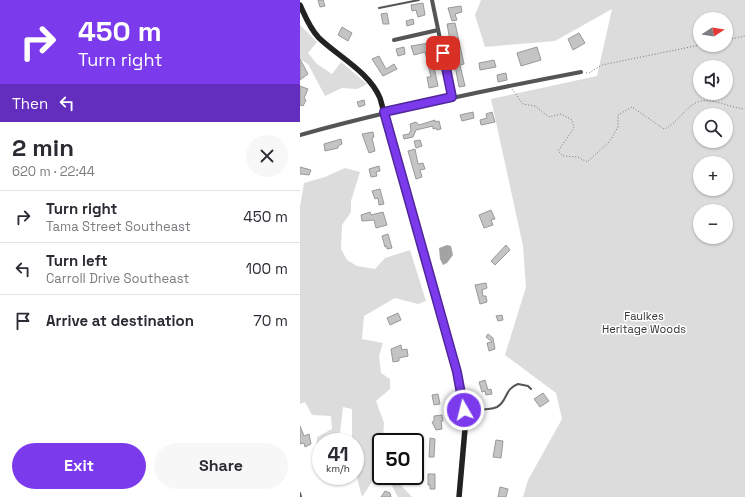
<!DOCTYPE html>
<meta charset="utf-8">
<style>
body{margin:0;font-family:"Space Grotesk",sans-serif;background:#f7f7f7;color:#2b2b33;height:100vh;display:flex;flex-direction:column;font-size:15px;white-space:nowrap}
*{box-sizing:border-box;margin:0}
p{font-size:13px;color:#7c7c81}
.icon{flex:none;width:22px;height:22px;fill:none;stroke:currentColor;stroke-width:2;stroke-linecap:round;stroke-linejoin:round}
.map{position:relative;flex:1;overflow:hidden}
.drawer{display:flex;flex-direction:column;background:#fff;width:300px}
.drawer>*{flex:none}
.guide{background:#7c3aed;color:#fff;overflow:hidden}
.needle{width:26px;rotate:78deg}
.buttons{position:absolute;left:393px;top:12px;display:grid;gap:8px}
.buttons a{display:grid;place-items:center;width:40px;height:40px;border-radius:50%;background:#fff;box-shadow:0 1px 3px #0004;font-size:20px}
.speed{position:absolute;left:12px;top:433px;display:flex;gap:8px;font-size:20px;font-weight:700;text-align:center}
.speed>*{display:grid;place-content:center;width:52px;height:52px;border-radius:50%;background:#fff;box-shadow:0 1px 3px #0004;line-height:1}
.speed small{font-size:10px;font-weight:400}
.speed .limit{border:2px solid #111;border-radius:6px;background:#fff;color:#111}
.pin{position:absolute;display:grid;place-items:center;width:34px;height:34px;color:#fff;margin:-17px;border-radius:8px;box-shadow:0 2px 6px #0006}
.me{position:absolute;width:44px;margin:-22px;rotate:352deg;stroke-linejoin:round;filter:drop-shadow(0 0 3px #0008)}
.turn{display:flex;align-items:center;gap:14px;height:84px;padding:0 12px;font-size:18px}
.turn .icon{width:52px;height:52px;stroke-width:2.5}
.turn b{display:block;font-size:28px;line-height:34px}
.then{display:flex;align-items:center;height:38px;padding:0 12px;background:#0003;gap:8px;font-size:15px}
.round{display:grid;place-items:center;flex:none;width:42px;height:42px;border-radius:21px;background:#f7f7f7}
.head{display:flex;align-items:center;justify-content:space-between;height:68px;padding:0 12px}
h1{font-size:24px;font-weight:700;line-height:30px}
.action{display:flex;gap:8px;margin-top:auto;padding:8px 12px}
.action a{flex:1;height:46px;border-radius:24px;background:#7c3aed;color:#fff;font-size:16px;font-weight:700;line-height:46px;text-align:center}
.action a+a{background:#f7f7f7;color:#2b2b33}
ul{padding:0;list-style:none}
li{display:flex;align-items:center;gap:12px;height:52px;padding:0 12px;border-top:1px solid #e1e1e2}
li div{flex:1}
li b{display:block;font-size:15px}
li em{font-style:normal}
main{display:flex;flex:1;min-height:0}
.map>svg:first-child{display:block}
.green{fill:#dcdcdc;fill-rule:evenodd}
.water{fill:#a3a3a3}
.building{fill:#c4c4c4;stroke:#999}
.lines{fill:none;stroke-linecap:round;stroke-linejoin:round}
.path{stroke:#777;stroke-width:1;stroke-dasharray:1 2;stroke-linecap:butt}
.lane{stroke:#555;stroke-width:2}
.street{stroke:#555;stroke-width:4}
.secondary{stroke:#222;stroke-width:5.5}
.route-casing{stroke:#51269a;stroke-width:10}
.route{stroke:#7c3aed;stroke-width:7}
.labels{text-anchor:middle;stroke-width:3;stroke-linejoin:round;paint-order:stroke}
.park-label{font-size:11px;fill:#333;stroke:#fff}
</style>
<main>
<section class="drawer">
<div class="guide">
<div class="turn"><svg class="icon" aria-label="right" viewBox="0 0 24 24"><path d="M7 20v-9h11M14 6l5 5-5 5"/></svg><div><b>450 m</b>Turn right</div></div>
<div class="then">Then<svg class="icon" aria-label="left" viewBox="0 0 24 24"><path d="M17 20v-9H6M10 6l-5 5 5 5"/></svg></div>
</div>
<div class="head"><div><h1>2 min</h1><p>620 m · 22:44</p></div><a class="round"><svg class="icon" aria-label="close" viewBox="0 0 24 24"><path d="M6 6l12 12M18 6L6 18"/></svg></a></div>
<ul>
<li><svg class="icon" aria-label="right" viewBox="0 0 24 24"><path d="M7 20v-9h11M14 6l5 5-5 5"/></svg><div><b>Turn right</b><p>Tama Street Southeast</p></div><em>450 m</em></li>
<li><svg class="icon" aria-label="left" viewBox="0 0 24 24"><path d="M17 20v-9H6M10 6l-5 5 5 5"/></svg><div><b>Turn left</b><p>Carroll Drive Southeast</p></div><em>100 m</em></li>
<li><svg class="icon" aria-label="arrive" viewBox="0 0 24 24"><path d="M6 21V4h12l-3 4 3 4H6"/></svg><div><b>Arrive at destination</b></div><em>70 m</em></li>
</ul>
<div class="action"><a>Exit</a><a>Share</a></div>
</section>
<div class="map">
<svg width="445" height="497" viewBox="0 0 445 497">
<rect width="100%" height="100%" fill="#fff"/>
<g class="green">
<path d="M181,0h264v497h-222l5,-17 34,-61 -6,-26 -51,-38 21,-68 -3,-41 -32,-147 106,-23 15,-67 -57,32 -70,6 -10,-32zM400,19h26v26h-26zM400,67h26v26h-26zM400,115h26v26h-26zM400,163h26v26h-26zM400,211h26v26h-26z"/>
<polygon points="0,25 17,42 8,53 17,64 32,74 41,62 67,84 57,89 42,88 25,96 8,64 0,59"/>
<polygon points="45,168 60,172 51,201 51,212 42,225 41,249 47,260 57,266 75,269 85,258 110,250 126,301 118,304 95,298 64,316 62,339 83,343 79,356 81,373 90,379 90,389 76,401 84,423 83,442 81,442 81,476 98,476 98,482 112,497 98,497 89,480 75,477 62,497 55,470 55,442 52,442 52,409 43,407 39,442 21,442 21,457 16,456 17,437 32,429 31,416 12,415 5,402 0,404 0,207 4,183 25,177"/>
</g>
<polygon class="water" points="147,245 151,246 153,255 147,263 143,265 140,259 139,248"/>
<g class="building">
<polygon points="18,0 23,0 25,6 20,7"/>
<polygon points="123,3 125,15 118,17 116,10 112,11 111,5"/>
<polygon points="161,6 162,12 155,14 157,20 152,21 148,8"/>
<polygon points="87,13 89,24 83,24 81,14"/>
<polygon points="113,19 114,24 107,26 106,21"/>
<polygon points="155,23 164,64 160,65 165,86 159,87 154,60 157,59 155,51 152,51 147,24"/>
<polygon points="42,27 52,33 48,41 38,35"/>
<polygon points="279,33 285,43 273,50 268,39"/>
<polygon points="129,43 138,86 129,88 127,77 131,77 125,52 114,55 111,46"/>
<polygon points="104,47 105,54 98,56 96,49"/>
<polygon points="237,47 241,60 221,66 217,53"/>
<polygon points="79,56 86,69 94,64 97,69 83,76 72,59"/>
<polygon points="0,59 8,74 0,80"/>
<polygon points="194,60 196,67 180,70 179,63"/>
<polygon points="206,73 207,80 198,82 197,75"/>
<polygon points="0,86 8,89 4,98 6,100 3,106 0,105"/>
<polygon points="64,100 65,105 59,107 57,102"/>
<polygon points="173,112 174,118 162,121 160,115"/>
<polygon points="192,112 195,122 181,125 180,120 187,118 186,114"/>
<polygon points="135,120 135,122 139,121 141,129 137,130 136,128 133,129 133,126 116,130 113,137 104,139 103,135 109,134 111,130 110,124 116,122 119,125"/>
<polygon points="73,132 74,137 72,138 75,151 69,153 62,134"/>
<polygon points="41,139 42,144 38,146 38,148 25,151 24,144"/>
<polygon points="120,140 122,146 116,148 114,141"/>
<polygon points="115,149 118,164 123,163 125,169 120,170 122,177 116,179 108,151"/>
<polygon points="79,166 80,171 76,172 77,176 71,177 69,169"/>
<polygon points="0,167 11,170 9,175 0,174"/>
<polygon points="80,189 84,204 79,205 78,198 75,199 72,191"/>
<polygon points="191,210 195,219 191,220 193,225 184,228 179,215"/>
<polygon points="70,212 71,215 83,212 87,225 76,228 74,220 62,221 61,215"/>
<polygon points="88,234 92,248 87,249 87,246 85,247 82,236"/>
<polygon points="206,245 210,250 195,265 191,261"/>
<polygon points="186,283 187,288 182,290 183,296 186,296 187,302 180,304 175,285"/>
<polygon points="98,313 101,320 90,325 87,318"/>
<polygon points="202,315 203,320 198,321 196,316"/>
<polygon points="188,334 193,338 195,349 189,351 187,343 192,342 186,337"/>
<polygon points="101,345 102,350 107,349 108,356 99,358 99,361 93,362 91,349"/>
<polygon points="185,380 188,390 191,389 192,394 186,395 185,391 182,392 179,382"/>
<polygon points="243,393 249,401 240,407 234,399"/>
<polygon points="138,394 140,404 134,405 132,395"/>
<polygon points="142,415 143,421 141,421 142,429 136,430 132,422 134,421 134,416"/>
<polygon points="0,426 4,436 9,434 11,444 5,447 4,443 0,444"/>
<polygon points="130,438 135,439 134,457 129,457"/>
<polygon points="196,440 203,441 201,458 193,457"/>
<polygon points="128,474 135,474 135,489 130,489 130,485 128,485"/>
<polygon points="200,487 208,489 206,497 198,497"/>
<polygon points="85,491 90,493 91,497 81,497"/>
</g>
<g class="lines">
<g class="path">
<polyline points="426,40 445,36"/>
<polyline points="286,73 289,73 302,65 400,45"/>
<path d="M212,89l11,15 12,2 14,11 12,-3 11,6 2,8 -16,23 5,5 15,1 9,5 23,-21 8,-14v-12l14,-8 32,22c14,-5 22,-25 37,-28 15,-2 30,7 44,8"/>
</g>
<g class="lane">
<polyline points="79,8 119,0"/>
<path d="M164,410c10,-1 24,1 33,-3 11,-6 7,-18 21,-23l10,2 3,3"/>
<polyline points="0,493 1,497"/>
</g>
<g class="street">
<polyline points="132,0 152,97"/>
<polyline points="94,40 138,30"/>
<path d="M0,135c93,-26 186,-45 281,-63"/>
</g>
<path class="secondary" d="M0,5c5,11 10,24 19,33 20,19 50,34 61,60l80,288 5,43 -6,68"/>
</g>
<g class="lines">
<g class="route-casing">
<polyline id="route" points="143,53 152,97 84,112 157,372 164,410"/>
</g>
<use href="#route" class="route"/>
</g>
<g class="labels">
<g class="park-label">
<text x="344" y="320">Faulkes<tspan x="344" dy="13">Heritage Woods</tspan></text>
</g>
</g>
</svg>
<div class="buttons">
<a><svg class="needle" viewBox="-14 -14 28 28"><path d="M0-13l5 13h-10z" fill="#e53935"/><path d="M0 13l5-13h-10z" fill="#7c7c81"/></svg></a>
<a><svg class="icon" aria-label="sound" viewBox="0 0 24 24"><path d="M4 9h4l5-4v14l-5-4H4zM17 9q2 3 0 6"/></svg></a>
<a><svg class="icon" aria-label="search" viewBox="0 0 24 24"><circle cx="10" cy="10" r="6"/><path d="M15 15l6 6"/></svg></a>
<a>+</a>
<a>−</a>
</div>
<div class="speed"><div>41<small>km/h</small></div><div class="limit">50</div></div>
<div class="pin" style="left:143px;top:53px;background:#d93025"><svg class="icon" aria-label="arrive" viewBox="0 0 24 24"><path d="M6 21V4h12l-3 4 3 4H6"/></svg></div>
<svg class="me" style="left:164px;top:410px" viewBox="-20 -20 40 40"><circle r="17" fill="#7c3aed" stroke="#fff" stroke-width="3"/><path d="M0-11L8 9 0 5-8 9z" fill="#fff"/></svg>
</div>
</main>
